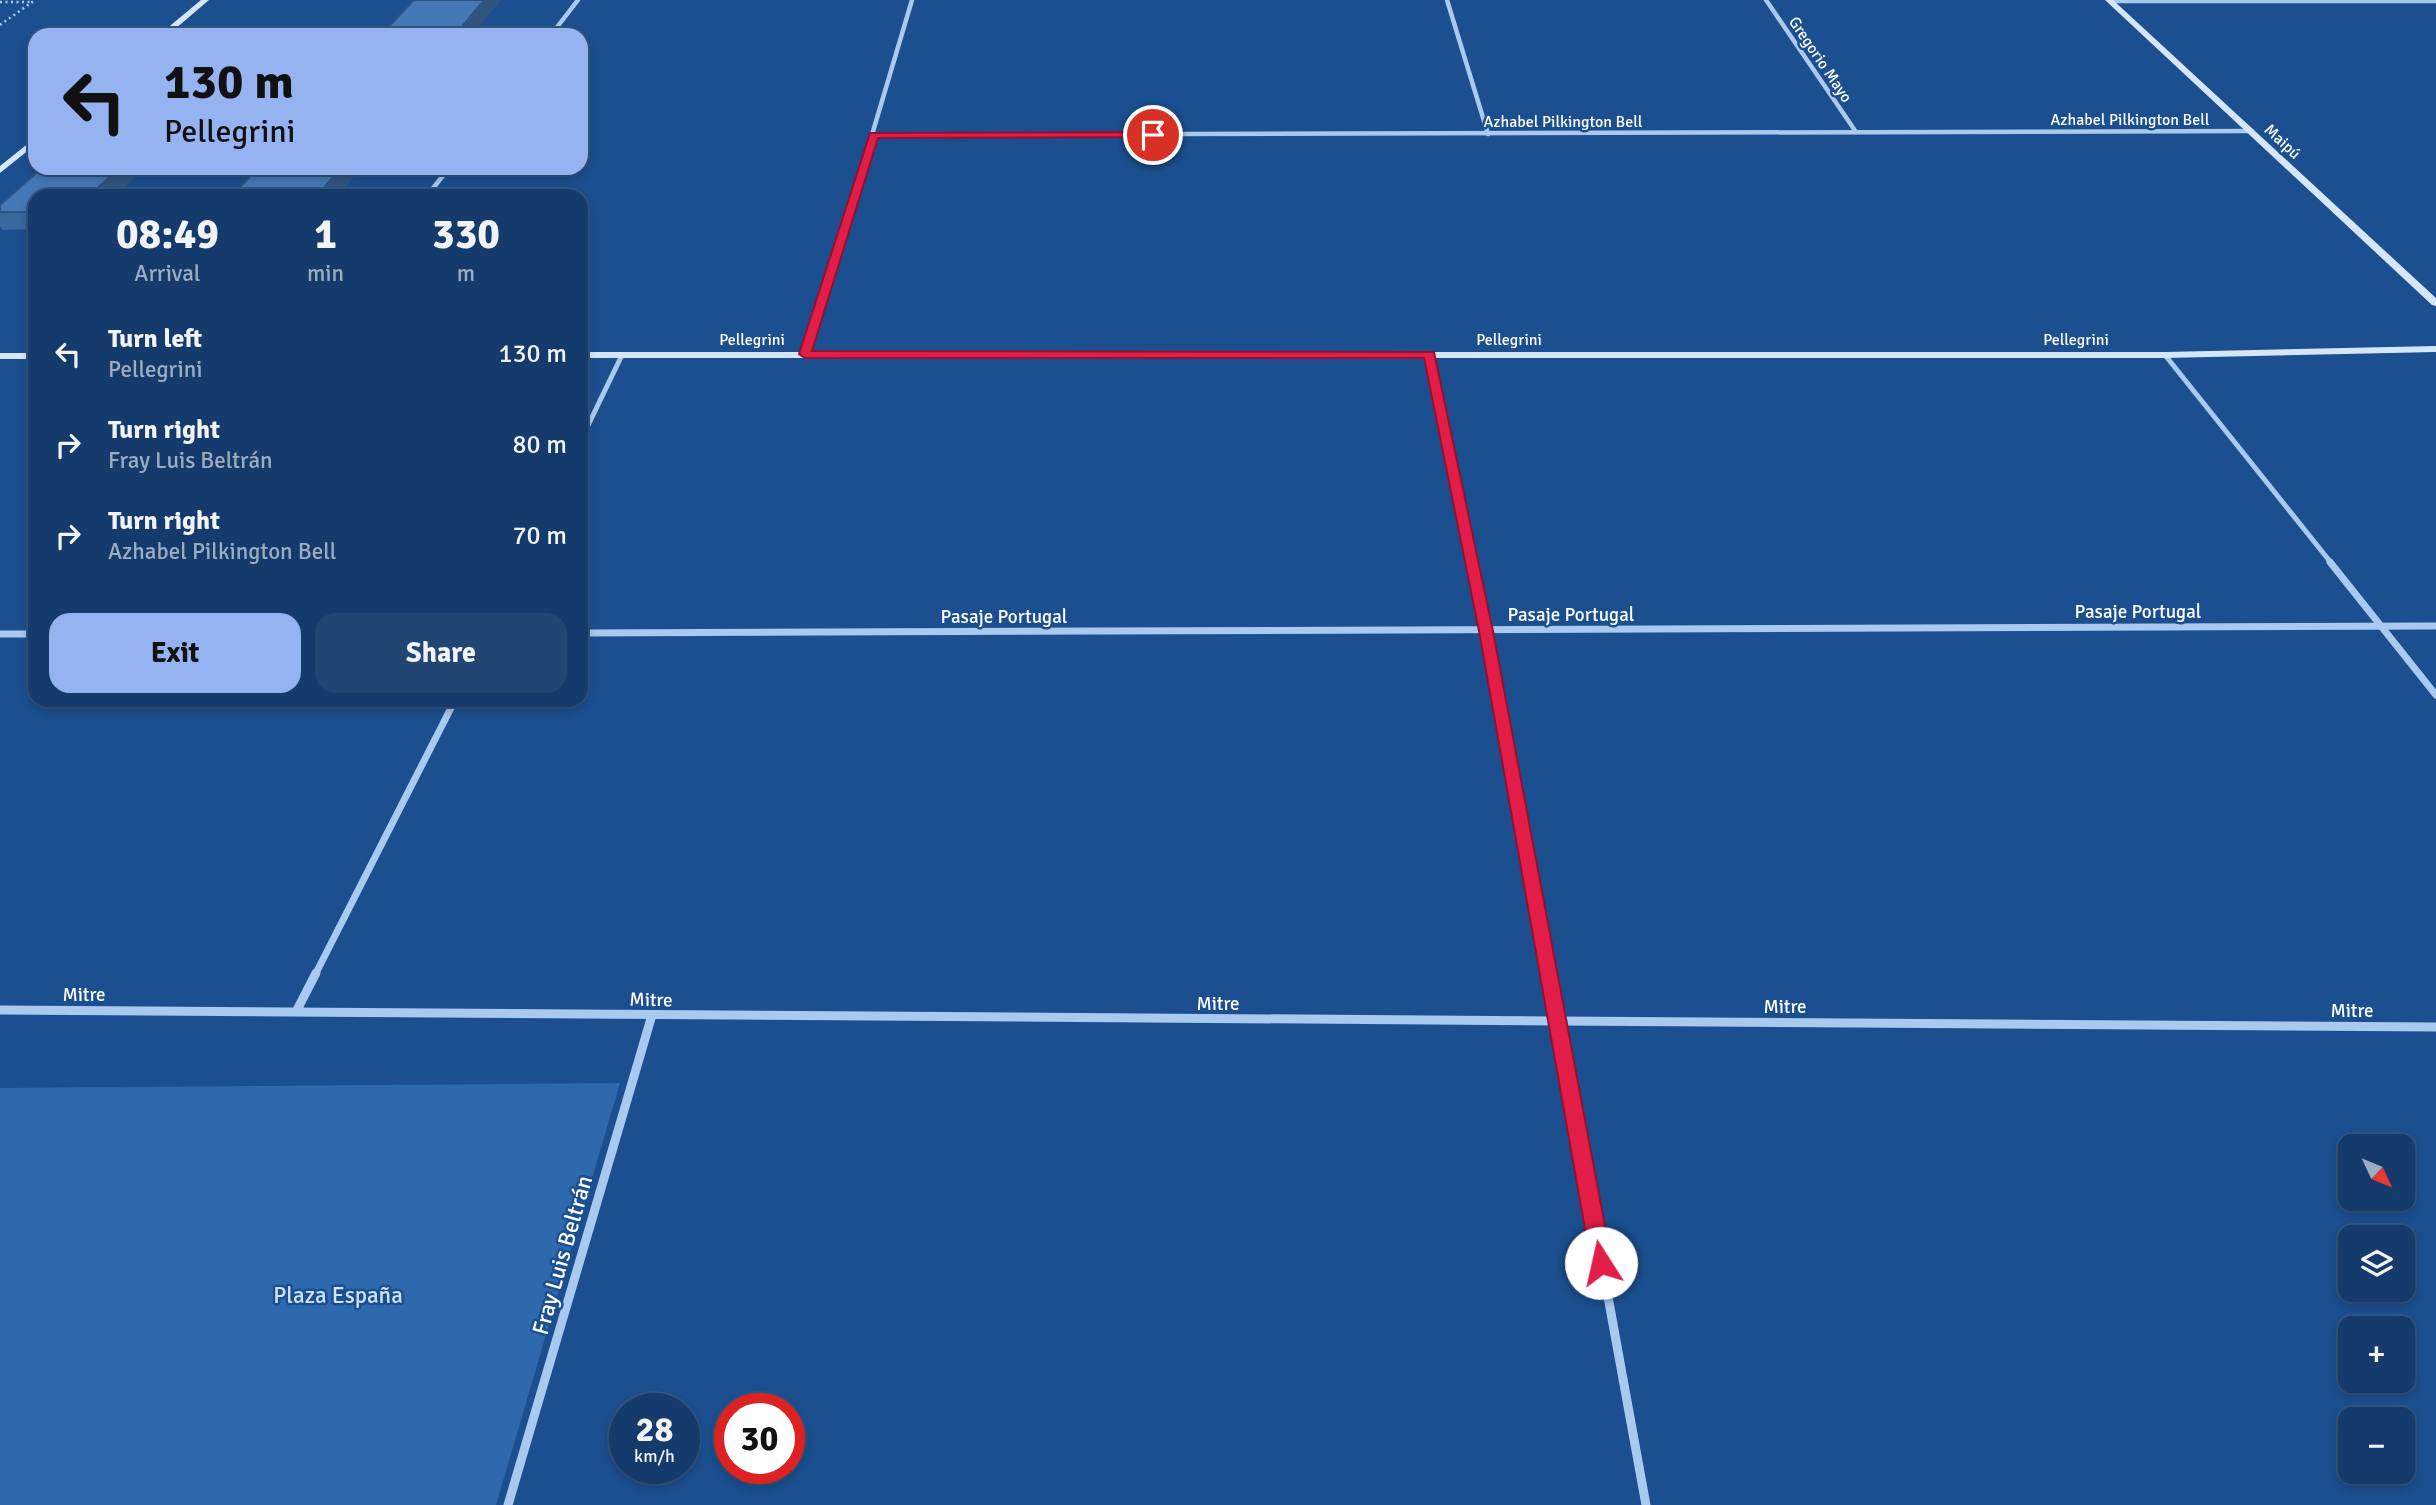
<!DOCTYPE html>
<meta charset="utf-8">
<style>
body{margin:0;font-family:Signika,sans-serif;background:#214673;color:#f1f3f6;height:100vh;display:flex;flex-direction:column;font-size:26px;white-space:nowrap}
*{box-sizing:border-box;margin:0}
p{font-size:23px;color:#9dadc1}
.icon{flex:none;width:38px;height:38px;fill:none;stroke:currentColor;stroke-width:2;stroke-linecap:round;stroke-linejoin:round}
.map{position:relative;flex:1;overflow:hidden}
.drawer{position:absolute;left:28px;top:189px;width:560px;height:518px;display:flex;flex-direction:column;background:#143b6b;border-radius:21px;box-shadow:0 4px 10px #0003,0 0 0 2px #33557e}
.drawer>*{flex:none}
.top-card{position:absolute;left:28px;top:28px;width:560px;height:147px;border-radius:21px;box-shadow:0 4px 10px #0003,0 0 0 2px #33557e;background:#95b2f1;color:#111;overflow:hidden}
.needle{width:46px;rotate:134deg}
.buttons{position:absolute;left:2338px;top:1134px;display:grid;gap:14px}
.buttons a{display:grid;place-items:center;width:77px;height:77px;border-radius:14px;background:#143b6b;box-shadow:0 4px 10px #0003,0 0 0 2px #33557e;font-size:35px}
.speed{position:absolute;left:609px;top:1393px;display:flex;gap:14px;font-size:35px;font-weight:700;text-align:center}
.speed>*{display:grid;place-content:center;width:91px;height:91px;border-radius:50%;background:#143b6b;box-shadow:0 4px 10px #0003,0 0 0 2px #33557e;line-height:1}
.speed small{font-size:18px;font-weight:400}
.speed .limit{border:10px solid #d22;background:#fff;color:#111}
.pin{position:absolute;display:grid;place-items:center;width:60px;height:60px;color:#fff;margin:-30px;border:4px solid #fff;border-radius:50%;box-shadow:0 2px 7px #0007}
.me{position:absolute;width:77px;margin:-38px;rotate:350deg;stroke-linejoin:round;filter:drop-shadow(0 0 5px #0008)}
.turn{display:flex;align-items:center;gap:24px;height:147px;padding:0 21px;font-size:32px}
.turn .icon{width:91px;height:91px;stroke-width:2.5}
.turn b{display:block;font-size:49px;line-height:60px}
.eta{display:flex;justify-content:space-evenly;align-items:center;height:119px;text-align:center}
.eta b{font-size:42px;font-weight:700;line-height:49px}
.cta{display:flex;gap:14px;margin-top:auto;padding:14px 21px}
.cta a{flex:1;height:80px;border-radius:21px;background:#95b2f1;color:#111;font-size:28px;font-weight:700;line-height:80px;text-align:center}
.cta a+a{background:#214673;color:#f1f3f6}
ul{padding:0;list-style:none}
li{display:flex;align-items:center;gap:21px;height:91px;padding:0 21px}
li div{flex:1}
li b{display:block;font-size:26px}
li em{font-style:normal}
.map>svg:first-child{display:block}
.green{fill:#2e69ad}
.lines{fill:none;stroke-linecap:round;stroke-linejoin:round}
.path{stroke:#a9c9ee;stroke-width:2.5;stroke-dasharray:2 3.5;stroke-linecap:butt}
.street-far3{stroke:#a9c9ee;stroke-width:4.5}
.street-far2{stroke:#a9c9ee;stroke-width:5}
.street-far1{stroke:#a9c9ee;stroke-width:7}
.street{stroke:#a9c9ee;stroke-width:9}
.secondary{fill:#d6e6fa;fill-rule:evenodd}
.wall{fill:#3a679d}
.shaded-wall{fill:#305480}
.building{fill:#4478b7;stroke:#305480;stroke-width:2}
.route{fill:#e11d48;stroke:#92132f;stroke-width:2}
.labels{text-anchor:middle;stroke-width:5;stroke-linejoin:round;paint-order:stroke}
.far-street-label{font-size:16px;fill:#fff;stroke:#1b4f8f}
.street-label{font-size:19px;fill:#fff;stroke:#1b4f8f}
.near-street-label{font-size:23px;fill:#fff;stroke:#1b4f8f}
.near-park-label{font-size:23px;fill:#cfe3fa;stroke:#1b4f8f}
</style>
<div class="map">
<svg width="2436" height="1505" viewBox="0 0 2436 1505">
<rect width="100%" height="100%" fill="#1b4f8f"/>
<polygon class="green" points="620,1083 496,1505 0,1505 0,1088"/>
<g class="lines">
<g class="path">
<polyline points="0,2 30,2"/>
<polyline points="0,25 35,0"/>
</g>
<g class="street-far3">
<polyline points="1447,0 1488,134"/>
<polyline points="1766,0 1856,132"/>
<polyline points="2110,1 2436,1"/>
<polyline points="551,35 578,0"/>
<polyline points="874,135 2252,131"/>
<polyline points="427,196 449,168"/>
<polyline points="839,246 912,0"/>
</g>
<g class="street-far2">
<polyline points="805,354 839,245"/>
<polyline points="1430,354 1472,564"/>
<polyline points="2165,355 2332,564"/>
<polyline points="581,440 622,355"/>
</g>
<g class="street-far1">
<polyline points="1472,562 1549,975"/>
<polyline points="2330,562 2436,695"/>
<polyline points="581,633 2436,626"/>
<polyline points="0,634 35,634"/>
<polyline points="315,975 455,700"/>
</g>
<g class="street">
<polyline points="1549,973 1646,1505"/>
<polyline points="0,1010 2436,1027"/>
<polyline points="297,1010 316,973"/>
<polyline points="508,1505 652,1015"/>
</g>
<g class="secondary">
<polygon points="201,0 209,0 168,35 159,35"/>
<polygon points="2105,0 2113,0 2436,298 2436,306 2432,305"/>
<polygon points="35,138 35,145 0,173 0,166"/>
<polygon points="2436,346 2436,352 2165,358 581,358 581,352 2165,352"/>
<rect x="0" y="353" width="35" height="6"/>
</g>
</g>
<polygon class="wall" points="42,168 144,168 115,196 35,196 35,229 2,230 0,226 0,205"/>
<g class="shaded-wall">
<polygon points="484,0 501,0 472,35 455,35"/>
<polygon points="119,168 144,168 115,196 89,196"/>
<polygon points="341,168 362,168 338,196 317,196"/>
</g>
<g class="building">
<polygon points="414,0 484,0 455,35 381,35"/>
<polygon points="42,168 119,168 89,196 35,196 35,212 0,212 0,205"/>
<polygon points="258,168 341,168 317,196 232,196"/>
</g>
<polygon class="route" points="1153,132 1156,133 1156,137 878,138 812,351 1434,352 1493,631 1612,1263 1609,1270 1601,1273 1594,1270 1591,1263 1479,631 1424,358 805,358 799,354 870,133"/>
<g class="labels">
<g class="far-street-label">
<text transform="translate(1821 59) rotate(56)" y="6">Gregorio Mayo</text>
<text x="2130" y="125">Azhabel Pilkington Bell</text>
<text x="1563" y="127">Azhabel Pilkington Bell</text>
<text transform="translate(2283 141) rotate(43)" y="6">Maipú</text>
<text x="752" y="345">Pellegrini</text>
<text x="1509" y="345">Pellegrini</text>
<text x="2076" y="345">Pellegrini</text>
</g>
<g class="street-label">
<text x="2138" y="618">Pasaje Portugal</text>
<text x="1571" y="621">Pasaje Portugal</text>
<text x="1004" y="623">Pasaje Portugal</text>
<text x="84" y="1001">Mitre</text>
<text transform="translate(651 999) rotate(1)" y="7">Mitre</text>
<text x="1218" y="1010">Mitre</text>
<text x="1785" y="1013">Mitre</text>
<text x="2352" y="1017">Mitre</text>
</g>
<g class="near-street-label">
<text transform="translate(562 1255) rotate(-74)" y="8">Fray Luis Beltrán</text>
</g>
<g class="near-park-label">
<text x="338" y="1303">Plaza España</text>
</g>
</g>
</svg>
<div class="buttons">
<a><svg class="needle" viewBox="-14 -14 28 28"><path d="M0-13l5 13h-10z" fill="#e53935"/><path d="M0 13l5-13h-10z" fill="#9dadc1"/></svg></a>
<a><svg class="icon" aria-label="layers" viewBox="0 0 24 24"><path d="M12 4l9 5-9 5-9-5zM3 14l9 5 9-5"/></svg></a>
<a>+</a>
<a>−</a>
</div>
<div class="speed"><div>28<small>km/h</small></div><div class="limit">30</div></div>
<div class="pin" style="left:1153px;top:135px;background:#d93025"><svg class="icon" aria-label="arrive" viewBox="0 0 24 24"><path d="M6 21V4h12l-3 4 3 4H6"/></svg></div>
<svg class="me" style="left:1601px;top:1263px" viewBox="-20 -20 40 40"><circle r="19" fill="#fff"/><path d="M0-13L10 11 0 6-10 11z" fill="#e11d48"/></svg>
<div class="top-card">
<div class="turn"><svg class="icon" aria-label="left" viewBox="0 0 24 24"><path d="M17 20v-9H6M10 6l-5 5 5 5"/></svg><div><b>130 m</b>Pellegrini</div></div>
</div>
<section class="drawer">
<div class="eta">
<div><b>08:49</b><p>Arrival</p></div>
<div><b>1</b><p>min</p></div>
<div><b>330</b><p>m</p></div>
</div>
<ul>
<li><svg class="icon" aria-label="left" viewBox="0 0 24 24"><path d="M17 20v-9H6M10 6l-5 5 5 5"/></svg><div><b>Turn left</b><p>Pellegrini</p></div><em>130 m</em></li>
<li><svg class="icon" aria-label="right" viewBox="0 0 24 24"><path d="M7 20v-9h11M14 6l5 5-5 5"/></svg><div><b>Turn right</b><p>Fray Luis Beltrán</p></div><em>80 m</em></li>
<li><svg class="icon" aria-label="right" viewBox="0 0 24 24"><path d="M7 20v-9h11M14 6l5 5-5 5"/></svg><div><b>Turn right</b><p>Azhabel Pilkington Bell</p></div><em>70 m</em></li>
</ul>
<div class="cta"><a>Exit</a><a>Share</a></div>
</section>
</div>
